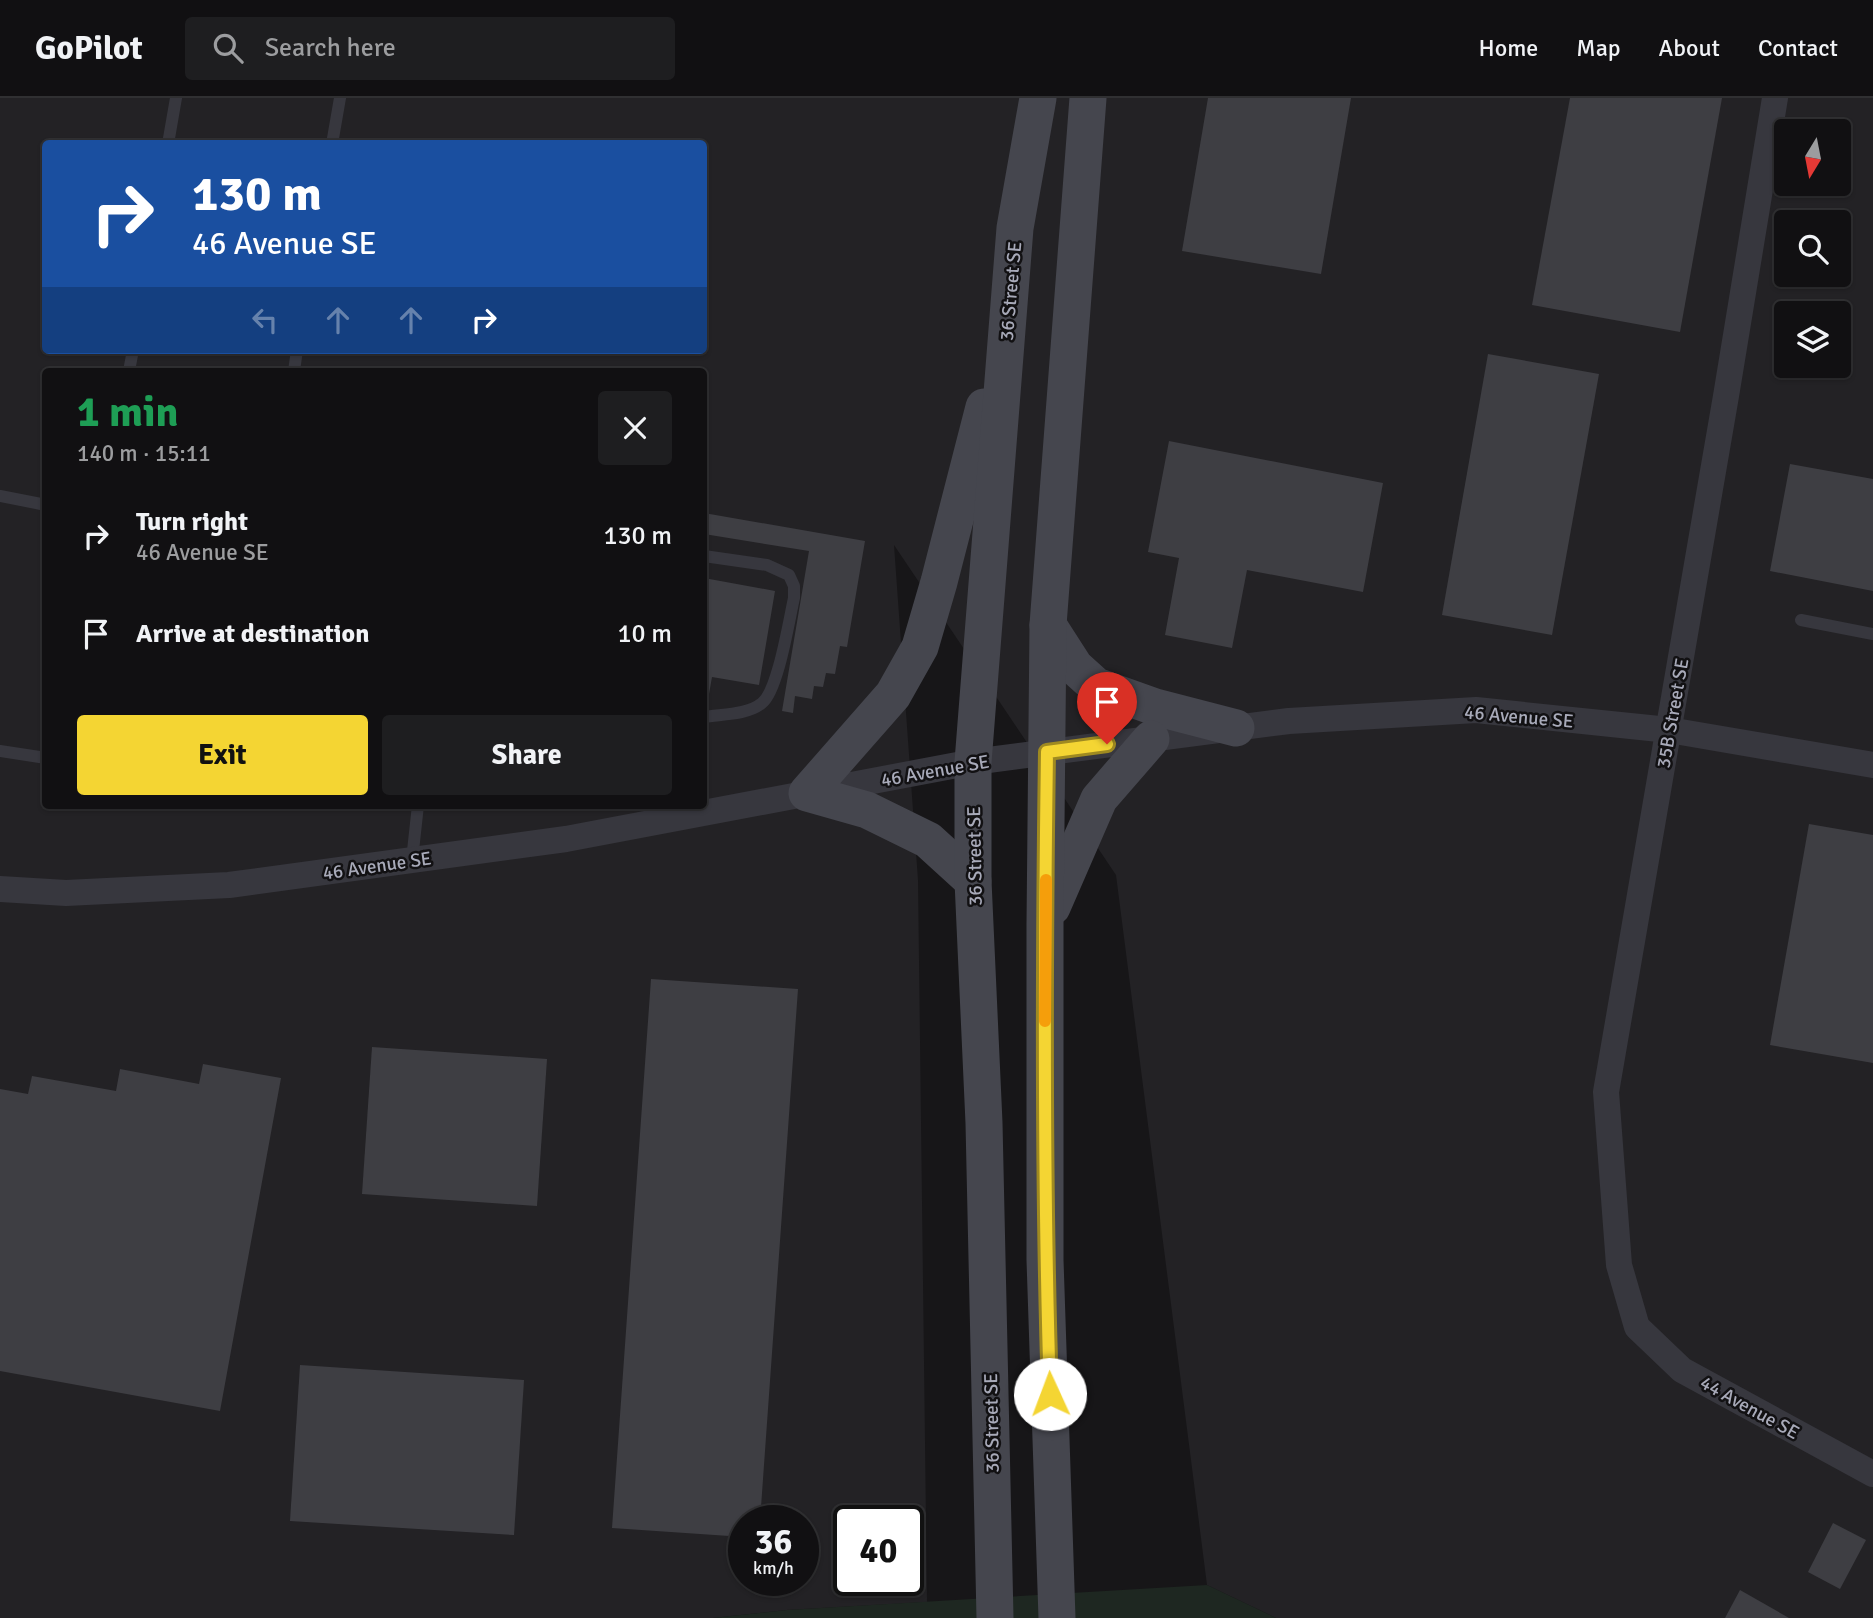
<!DOCTYPE html>
<meta charset="utf-8">
<style>
body{margin:0;font-family:Signika,sans-serif;background:#1e1e20;color:#f1f3f6;height:100vh;display:flex;flex-direction:column;font-size:26px;white-space:nowrap}
*{box-sizing:border-box;margin:0}
p{font-size:23px;color:#9c9d9f}
.icon{flex:none;width:38px;height:38px;fill:none;stroke:currentColor;stroke-width:2;stroke-linecap:round;stroke-linejoin:round}
.map{position:relative;flex:1;overflow:hidden}
.drawer{position:absolute;left:42px;top:270px;width:665px;height:441px;display:flex;flex-direction:column;background:#111012;border-radius:7px;box-shadow:0 2px 5px #0004,0 0 0 2px #303032}
.drawer>*{flex:none}
.top-card{position:absolute;left:42px;top:42px;width:665px;height:214px;border-radius:7px;box-shadow:0 2px 5px #0004,0 0 0 2px #303032;background:#1a4fa0;color:#fff;overflow:hidden}
.needle{width:46px;rotate:190deg}
.tools{position:absolute;left:1774px;top:21px;display:grid;gap:14px}
.tools a{display:grid;place-items:center;width:77px;height:77px;border-radius:7px;background:#111012;box-shadow:0 2px 5px #0004,0 0 0 2px #303032;font-size:35px}
.speed{position:absolute;left:728px;top:1407px;display:flex;gap:14px;font-size:35px;font-weight:700;text-align:center}
.speed>*{display:grid;place-content:center;width:91px;height:91px;border-radius:50%;background:#111012;box-shadow:0 2px 5px #0004,0 0 0 2px #303032;line-height:1}
.speed small{font-size:18px;font-weight:400}
.speed .limit{border:4px solid #111;border-radius:10px;background:#fff;color:#111}
.pin{position:absolute;display:grid;place-items:center;width:60px;height:60px;color:#fff;margin:-72px -30px;border-radius:50% 50% 50% 0;rotate:-45deg;box-shadow:0 0 7px #0007}
.pin .icon{rotate:45deg}
.me{position:absolute;width:77px;margin:-38px;rotate:358deg;stroke-linejoin:round;filter:drop-shadow(0 0 5px #0008)}
.turn{display:flex;align-items:center;gap:24px;height:147px;padding:0 35px;font-size:32px}
.turn .icon{width:91px;height:91px;stroke-width:2.5}
.turn b{display:block;font-size:49px;line-height:60px}
.lanes{display:flex;align-items:center;height:66px;padding:0 35px;background:#0003;justify-content:center;gap:35px;direction:ltr}
.lanes .off{opacity:.35}
.round{display:grid;place-items:center;flex:none;width:74px;height:74px;border-radius:7px;background:#1e1e20}
.head{display:flex;align-items:center;justify-content:space-between;height:119px;padding:0 35px}
h1{font-size:42px;font-weight:700;line-height:52px;color:#1e9e55}
.cta{display:flex;gap:14px;margin-top:auto;padding:14px 35px}
.cta a{flex:1;height:80px;border-radius:7px;background:#f4d533;color:#111;font-size:28px;font-weight:700;line-height:80px;text-align:center}
.cta a+a{background:#1e1e20;color:#f1f3f6}
ul{padding:0;list-style:none}
li{display:flex;align-items:center;gap:21px;height:98px;padding:0 35px}
li div{flex:1}
li b{display:block;font-size:26px}
li em{font-style:normal}
header{display:flex;align-items:center;gap:42px;box-sizing:border-box;height:98px;padding:0 35px;background:#111012;border-bottom:2px solid #303032}
header strong{font-size:33px}
nav{display:flex;gap:38px;margin-inline-start:auto;font-size:24px}
.search{width:490px;height:63px;background:#1e1e20;display:flex;align-items:center;gap:18px;box-sizing:border-box;padding:0 24px;border-radius:7px;color:#9c9d9f;font-size:26px}
.map>svg:first-child{display:block}
.built{fill:#232225;fill-rule:evenodd}
.green{fill:#1e2721}
.building{fill:#3e3e43}
.lines{fill:none;stroke-linecap:round;stroke-linejoin:round}
.lane{stroke:#37373e;stroke-width:12}
.street{stroke:#37373e;stroke-width:26}
.secondary{stroke:#45464e;stroke-width:37}
.route-casing{stroke:#9f8a21;stroke-width:18}
.route{stroke:#f4d533;stroke-width:12}
.slow{stroke:#f59e0b;stroke-width:12}
.labels{text-anchor:middle;stroke-width:5;stroke-linejoin:round;paint-order:stroke}
.street-label{font-size:19px;fill:#a8aab9;stroke:#121113}
</style>
<header>
<strong>GoPilot</strong>
<div class="search"><svg class="icon" aria-label="search" viewBox="0 0 24 24"><circle cx="10" cy="10" r="6"/><path d="M15 15l6 6"/></svg>Search here</div>
<nav><a>Home</a><a>Map</a><a>About</a><a>Contact</a></nav>
</header>
<div class="map">
<svg width="1873" height="1520" viewBox="0 0 1873 1520">
<rect width="100%" height="100%" fill="#171618"/>
<path class="built" d="M0,0h1873v1520h-597l-69,-33 -91,-710 -222,-330 24,335 9,722 -140,8 -74,8h-713zM1787,33h52v53h-52zM46,46h658v206h-658zM1787,124h52v53h-52zM1787,215h52v53h-52zM46,273h658v434h-658zM744,1423h59v59h-59zM849,1423h59v59h-59z"/>
<polygon class="green" points="1207,1487 1276,1520 713,1520 787,1512"/>
<g class="building">
<polygon points="1208,0 1351,0 1321,176 1182,153"/>
<polygon points="1570,0 1722,0 1680,234 1532,207"/>
<polygon points="1488,256 1599,276 1552,537 1442,517"/>
<polygon points="1169,343 1383,385 1363,494 1247,472 1232,550 1165,537 1179,460 1148,454"/>
<polygon points="1790,366 1873,381 1873,493 1770,473"/>
<polygon points="704,415 865,443 847,549 840,548 835,576 826,575 823,589 814,588 812,601 795,598 793,615 782,613 809,453 704,436"/>
<polygon points="704,480 775,493 759,587 712,579 709,596 704,595"/>
<polygon points="1809,726 1873,737 1873,965 1770,947"/>
<polygon points="651,881 798,891 760,1423 744,1423 744,1439 612,1430"/>
<polygon points="372,949 547,961 537,1108 362,1096"/>
<polygon points="203,966 281,980 220,1313 0,1273 0,991 28,996 32,978 116,993 120,971 199,986"/>
<polygon points="300,1267 524,1282 514,1437 290,1423"/>
<polygon points="1833,1425 1866,1442 1840,1491 1808,1474"/>
<polygon points="1740,1492 1789,1520 1725,1520"/>
</g>
<g class="lines">
<g class="lane">
<polyline points="168,46 176,0"/>
<polyline points="332,46 340,0"/>
<polyline points="129,273 133,252"/>
<polyline points="294,273 297,252"/>
<polyline points="0,398 46,407"/>
<path d="M704,458l63,9 22,10 5,11v12c-5,22 -16,93 -32,105 -14,12 -41,11 -58,14"/>
<polyline points="1801,522 1873,536"/>
<polyline points="0,653 46,660"/>
<polyline points="412,762 418,707"/>
</g>
<g class="street">
<polyline points="1775,0 1726,298 1606,994 1619,1167 1637,1229 1682,1272 1873,1376"/>
<polyline points="0,791 66,795 229,787 566,741 973,664 1289,623 1476,612 1669,632 1873,667"/>
</g>
<g class="secondary">
<polyline points="1048,527 1075,569 1096,588 1155,609 1236,630"/>
<polyline points="973,783 928,742 867,712 807,695 893,597 920,549 939,484 984,309"/>
<polyline points="1052,809 1099,701 1151,641"/>
<polyline points="995,1520 984,1025 973,783 973,664 1015,130 1038,0"/>
<polyline points="1057,1520 1045,1162 1045,826 1048,527 1088,0"/>
</g>
</g>
<g class="lines">
<g class="route-casing">
<path id="route" d="M1050,1296c-7,-214 -6,-428 -3,-642l60,-8"/>
</g>
<use href="#route" class="route"/>
<polyline class="slow" points="1045,923 1046,782"/>
</g>
<g class="labels">
<g class="street-label">
<text transform="translate(1010 193) rotate(-85)" y="7">36 Street SE</text>
<text transform="translate(1672 615) rotate(-80)" y="7">35B Street SE</text>
<text transform="translate(1519 618) rotate(5)" y="7">46 Avenue SE</text>
<text transform="translate(935 672) rotate(-10)" y="7">46 Avenue SE</text>
<text transform="translate(974 758) rotate(-91)" y="7">36 Street SE</text>
<text transform="translate(377 767) rotate(-8)" y="7">46 Avenue SE</text>
<text transform="translate(1750 1309) rotate(29)" y="7">44 Avenue SE</text>
<text transform="translate(991 1325) rotate(-91)" y="7">36 Street SE</text>
</g>
</g>
</svg>
<div class="tools">
<a><svg class="needle" viewBox="-14 -14 28 28"><path d="M0-13l5 13h-10z" fill="#e53935"/><path d="M0 13l5-13h-10z" fill="#9c9d9f"/></svg></a>
<a><svg class="icon" aria-label="search" viewBox="0 0 24 24"><circle cx="10" cy="10" r="6"/><path d="M15 15l6 6"/></svg></a>
<a><svg class="icon" aria-label="layers" viewBox="0 0 24 24"><path d="M12 4l9 5-9 5-9-5zM3 14l9 5 9-5"/></svg></a>
</div>
<div class="speed"><div>36<small>km/h</small></div><div class="limit">40</div></div>
<div class="pin" style="left:1107px;top:646px;background:#d93025"><svg class="icon" aria-label="arrive" viewBox="0 0 24 24"><path d="M6 21V4h12l-3 4 3 4H6"/></svg></div>
<svg class="me" style="left:1050px;top:1296px" viewBox="-20 -20 40 40"><circle r="19" fill="#fff"/><path d="M0-13L10 11 0 6-10 11z" fill="#f4d533"/></svg>
<div class="top-card">
<div class="turn"><svg class="icon" aria-label="right" viewBox="0 0 24 24"><path d="M7 20v-9h11M14 6l5 5-5 5"/></svg><div><b>130 m</b>46 Avenue SE</div></div>
<div class="lanes"><svg class="icon off" aria-label="left" viewBox="0 0 24 24"><path d="M17 20v-9H6M10 6l-5 5 5 5"/></svg><svg class="icon off" aria-label="ahead" viewBox="0 0 24 24"><path d="M12 20V5M6 11l6-6 6 6"/></svg><svg class="icon off" aria-label="ahead" viewBox="0 0 24 24"><path d="M12 20V5M6 11l6-6 6 6"/></svg><svg class="icon" aria-label="right" viewBox="0 0 24 24"><path d="M7 20v-9h11M14 6l5 5-5 5"/></svg></div>
</div>
<section class="drawer">
<div class="head"><div><h1>1 min</h1><p>140 m · 15:11</p></div><a class="round"><svg class="icon" aria-label="close" viewBox="0 0 24 24"><path d="M6 6l12 12M18 6L6 18"/></svg></a></div>
<ul>
<li><svg class="icon" aria-label="right" viewBox="0 0 24 24"><path d="M7 20v-9h11M14 6l5 5-5 5"/></svg><div><b>Turn right</b><p>46 Avenue SE</p></div><em>130 m</em></li>
<li><svg class="icon" aria-label="arrive" viewBox="0 0 24 24"><path d="M6 21V4h12l-3 4 3 4H6"/></svg><div><b>Arrive at destination</b></div><em>10 m</em></li>
</ul>
<div class="cta"><a>Exit</a><a>Share</a></div>
</section>
</div>
